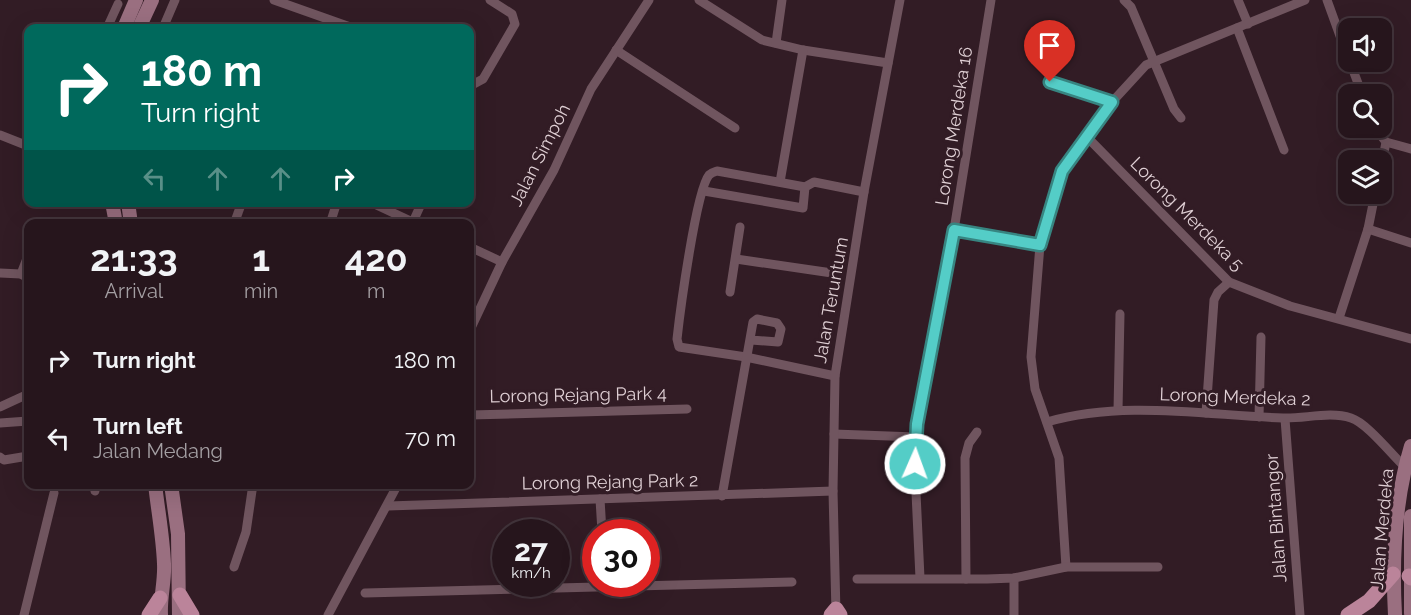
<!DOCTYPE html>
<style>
body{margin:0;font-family:Raleway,sans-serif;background:#2e1e25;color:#f1f3f6;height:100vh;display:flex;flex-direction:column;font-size:22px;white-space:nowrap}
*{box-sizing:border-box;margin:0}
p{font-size:20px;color:#a49fa3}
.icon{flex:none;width:33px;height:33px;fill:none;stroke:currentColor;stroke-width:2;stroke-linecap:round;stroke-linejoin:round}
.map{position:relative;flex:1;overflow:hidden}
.details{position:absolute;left:24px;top:219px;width:450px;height:270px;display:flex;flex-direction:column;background:#26151c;border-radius:12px;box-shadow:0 6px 24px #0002,0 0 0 2px #42343b}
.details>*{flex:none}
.guide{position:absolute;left:24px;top:24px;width:450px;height:183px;border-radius:12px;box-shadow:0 6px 24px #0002,0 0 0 2px #42343b;background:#00695c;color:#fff;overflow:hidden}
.buttons{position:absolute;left:1338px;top:18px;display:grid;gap:12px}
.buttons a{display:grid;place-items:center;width:54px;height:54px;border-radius:12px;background:#26151c;box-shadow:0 6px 24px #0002,0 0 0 2px #42343b;font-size:30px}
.speed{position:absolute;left:492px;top:519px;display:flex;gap:12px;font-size:30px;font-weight:700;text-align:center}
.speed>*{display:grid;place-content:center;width:78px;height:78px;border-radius:50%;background:#26151c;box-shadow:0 6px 24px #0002,0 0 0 2px #42343b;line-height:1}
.speed small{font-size:15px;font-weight:400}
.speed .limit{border:9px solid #d22;background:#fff;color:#111}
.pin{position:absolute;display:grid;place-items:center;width:51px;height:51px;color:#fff;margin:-62px -26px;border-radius:50% 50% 50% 0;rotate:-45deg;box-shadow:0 0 6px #0007}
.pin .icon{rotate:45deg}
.me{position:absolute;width:66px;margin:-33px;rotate:2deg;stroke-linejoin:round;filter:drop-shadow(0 0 4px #0008)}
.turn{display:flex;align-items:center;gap:21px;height:126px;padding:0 18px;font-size:27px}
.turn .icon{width:78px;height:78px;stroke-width:2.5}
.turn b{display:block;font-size:42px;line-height:51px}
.lanes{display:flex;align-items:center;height:57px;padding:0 18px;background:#0003;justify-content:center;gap:30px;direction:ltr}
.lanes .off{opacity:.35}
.eta{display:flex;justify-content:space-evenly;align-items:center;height:102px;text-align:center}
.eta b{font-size:36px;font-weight:700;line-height:42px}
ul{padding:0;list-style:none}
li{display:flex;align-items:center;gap:18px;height:78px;padding:0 18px}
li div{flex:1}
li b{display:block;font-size:22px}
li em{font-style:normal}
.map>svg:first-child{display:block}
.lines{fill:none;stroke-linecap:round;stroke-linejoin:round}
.minor{stroke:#70555f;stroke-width:9}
.secondary{stroke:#9a6f80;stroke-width:14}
.primary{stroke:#bb849a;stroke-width:15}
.route-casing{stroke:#378581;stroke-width:15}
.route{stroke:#54cdc7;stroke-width:10}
.labels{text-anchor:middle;stroke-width:6;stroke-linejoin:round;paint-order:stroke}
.street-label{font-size:18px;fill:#dfcfd4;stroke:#321c25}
</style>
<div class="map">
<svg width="1411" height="615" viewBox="0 0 1411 615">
<rect width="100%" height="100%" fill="#321c25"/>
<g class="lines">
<g class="minor">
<polyline points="274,0 353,28"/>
<polyline points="699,0 762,40 803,50 888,63"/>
<polyline points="1124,0 1131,7 1174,109 1181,118"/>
<polyline points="1238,0 1248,24"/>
<polyline points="1327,0 1348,58"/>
<polyline points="107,28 118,4"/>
<polyline points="163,28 175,0"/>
<polyline points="1237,28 1284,150"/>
<polyline points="776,43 782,0"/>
<polyline points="616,50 735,128"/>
<polyline points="1350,62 1362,94"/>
<polyline points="1050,82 1112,102"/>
<polyline points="470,86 483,79 515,24 512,14 490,0"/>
<polyline points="1375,128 1386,142 1411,149"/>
<polyline points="0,135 28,146"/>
<polyline points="1087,137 1229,282 1290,306 1411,339"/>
<polyline points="1382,163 1386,142"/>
<polyline points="780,182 803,50"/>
<polyline points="704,191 803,208 805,187"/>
<polyline points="370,202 417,224"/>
<polyline points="234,224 242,202"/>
<polyline points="330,224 337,202"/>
<polyline points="412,224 422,202"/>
<polyline points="1368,229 1411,243"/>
<polyline points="954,230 1040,245"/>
<polyline points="470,247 502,262"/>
<polyline points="736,259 832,273"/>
<polyline points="0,273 21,274 28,278"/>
<polyline points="21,274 28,256"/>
<polyline points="730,292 740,227"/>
<polyline points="1339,318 1368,229 1375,194"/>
<polyline points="470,330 502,262 554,170 591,89 649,0"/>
<path d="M835,376l-89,-19 -67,-10 -2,-8c3,-27 19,-148 32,-164 3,-3 4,-3 8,-4l88,16 9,-5 50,10"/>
<polyline points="0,407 28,394"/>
<polyline points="1118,410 1120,314"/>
<polyline points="1206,413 1214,300 1218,292 1229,282"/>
<polyline points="470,415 687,409"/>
<polyline points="1259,417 1261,337"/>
<polyline points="1285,419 1300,615"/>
<path d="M1047,422c76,-22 157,-7 236,-4 21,1 47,-7 68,0 16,5 41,37 54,49"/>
<polyline points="0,423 28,421"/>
<polyline points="834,434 916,437"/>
<polyline points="0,457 4,460 28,456"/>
<polyline points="94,484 95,491"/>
<polyline points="306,484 309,486"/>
<polyline points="722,496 753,322 757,319 777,323 781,329 778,342 751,340"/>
<polyline points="600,499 602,532"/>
<polyline points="388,506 833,491"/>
<polyline points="234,567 246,532 253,484"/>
<polyline points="1066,567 1059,458 1035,389 1031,357 1040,245 1061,171 1112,102 1146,65 1305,0"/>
<polyline points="920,578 914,450 917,424 954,230 991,0"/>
<polyline points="1014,578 1014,615"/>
<polyline points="857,579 987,579 1014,578 1066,567 1158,567"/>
<polyline points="966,579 965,458 969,443 977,432"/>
<polyline points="365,593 792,582"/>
<polyline points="836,613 833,491 835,376 864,192 900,0"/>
<polyline points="24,615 54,493"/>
<polyline points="328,615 398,484"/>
</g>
<g class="secondary">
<polyline points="124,28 136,0"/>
<polyline points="139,28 152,0"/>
<polyline points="112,202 116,224"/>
<polyline points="128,202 131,224"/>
<path d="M155,484c3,27 8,53 9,80 1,17 -4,33 -3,51"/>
<polyline points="171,484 178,534 179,615"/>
<polyline points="1411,516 1411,613"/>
<path d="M1395,615c-3,-55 0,-116 16,-169"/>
</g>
<g class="primary">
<polyline points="1409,576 1411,578"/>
<polyline points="180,595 192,615"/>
<polyline points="149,615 160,598"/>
<polyline points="831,615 836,609 840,615"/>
<polyline points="1348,615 1369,601 1393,574"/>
</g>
</g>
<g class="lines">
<g class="route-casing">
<polyline id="route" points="915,464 917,424 954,230 1040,245 1062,171 1112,102 1050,82"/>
</g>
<use href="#route" class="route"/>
</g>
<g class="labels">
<g class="street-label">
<text transform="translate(954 126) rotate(-81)" y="6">Lorong Merdeka 16</text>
<text transform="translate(540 155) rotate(-63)" y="6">Jalan Simpoh</text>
<text transform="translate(1187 214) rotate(45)" y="6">Lorong Merdeka 5</text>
<text transform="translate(831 300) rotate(-80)" y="6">Jalan Teruntum</text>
<text transform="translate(578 395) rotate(-1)" y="6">Lorong Rejang Park 4</text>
<text transform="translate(1235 397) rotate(2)" y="6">Lorong Merdeka 2</text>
<text transform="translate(610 482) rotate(-1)" y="6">Lorong Rejang Park 2</text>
<text transform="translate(1276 518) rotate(-94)" y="6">Jalan Bintangor</text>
<text transform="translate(1382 529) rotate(-85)" y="6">Jalan Merdeka</text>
</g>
</g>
</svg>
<div class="buttons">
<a><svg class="icon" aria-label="sound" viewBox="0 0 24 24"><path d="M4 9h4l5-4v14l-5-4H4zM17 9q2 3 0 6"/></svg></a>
<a><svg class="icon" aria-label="search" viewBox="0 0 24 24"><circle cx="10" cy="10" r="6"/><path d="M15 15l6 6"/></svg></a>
<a><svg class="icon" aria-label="layers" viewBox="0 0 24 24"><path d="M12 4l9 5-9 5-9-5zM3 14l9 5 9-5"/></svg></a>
</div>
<div class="speed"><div>27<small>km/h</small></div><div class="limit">30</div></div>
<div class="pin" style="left:1050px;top:82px;background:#d93025"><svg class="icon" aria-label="arrive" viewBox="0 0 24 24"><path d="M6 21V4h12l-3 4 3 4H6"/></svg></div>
<svg class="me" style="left:915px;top:464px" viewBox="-20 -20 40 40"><circle r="17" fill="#54cdc7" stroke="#fff" stroke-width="3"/><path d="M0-11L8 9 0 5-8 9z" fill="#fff"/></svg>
<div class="guide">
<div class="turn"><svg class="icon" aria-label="right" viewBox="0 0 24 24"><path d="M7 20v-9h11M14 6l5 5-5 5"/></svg><div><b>180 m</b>Turn right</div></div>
<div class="lanes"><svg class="icon off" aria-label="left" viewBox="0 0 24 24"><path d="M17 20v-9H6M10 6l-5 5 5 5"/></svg><svg class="icon off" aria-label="ahead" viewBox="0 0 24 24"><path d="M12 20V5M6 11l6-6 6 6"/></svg><svg class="icon off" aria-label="ahead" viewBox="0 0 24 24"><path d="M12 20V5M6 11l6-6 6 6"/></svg><svg class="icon" aria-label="right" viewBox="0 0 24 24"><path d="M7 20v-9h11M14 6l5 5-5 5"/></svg></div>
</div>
<section class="details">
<div class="eta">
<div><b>21:33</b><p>Arrival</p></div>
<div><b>1</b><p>min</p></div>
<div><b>420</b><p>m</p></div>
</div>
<ul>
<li><svg class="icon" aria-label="right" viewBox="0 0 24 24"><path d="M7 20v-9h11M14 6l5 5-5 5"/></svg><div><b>Turn right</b></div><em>180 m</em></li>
<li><svg class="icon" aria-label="left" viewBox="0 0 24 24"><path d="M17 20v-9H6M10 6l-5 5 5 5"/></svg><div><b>Turn left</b><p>Jalan Medang</p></div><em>70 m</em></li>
</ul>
</section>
</div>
